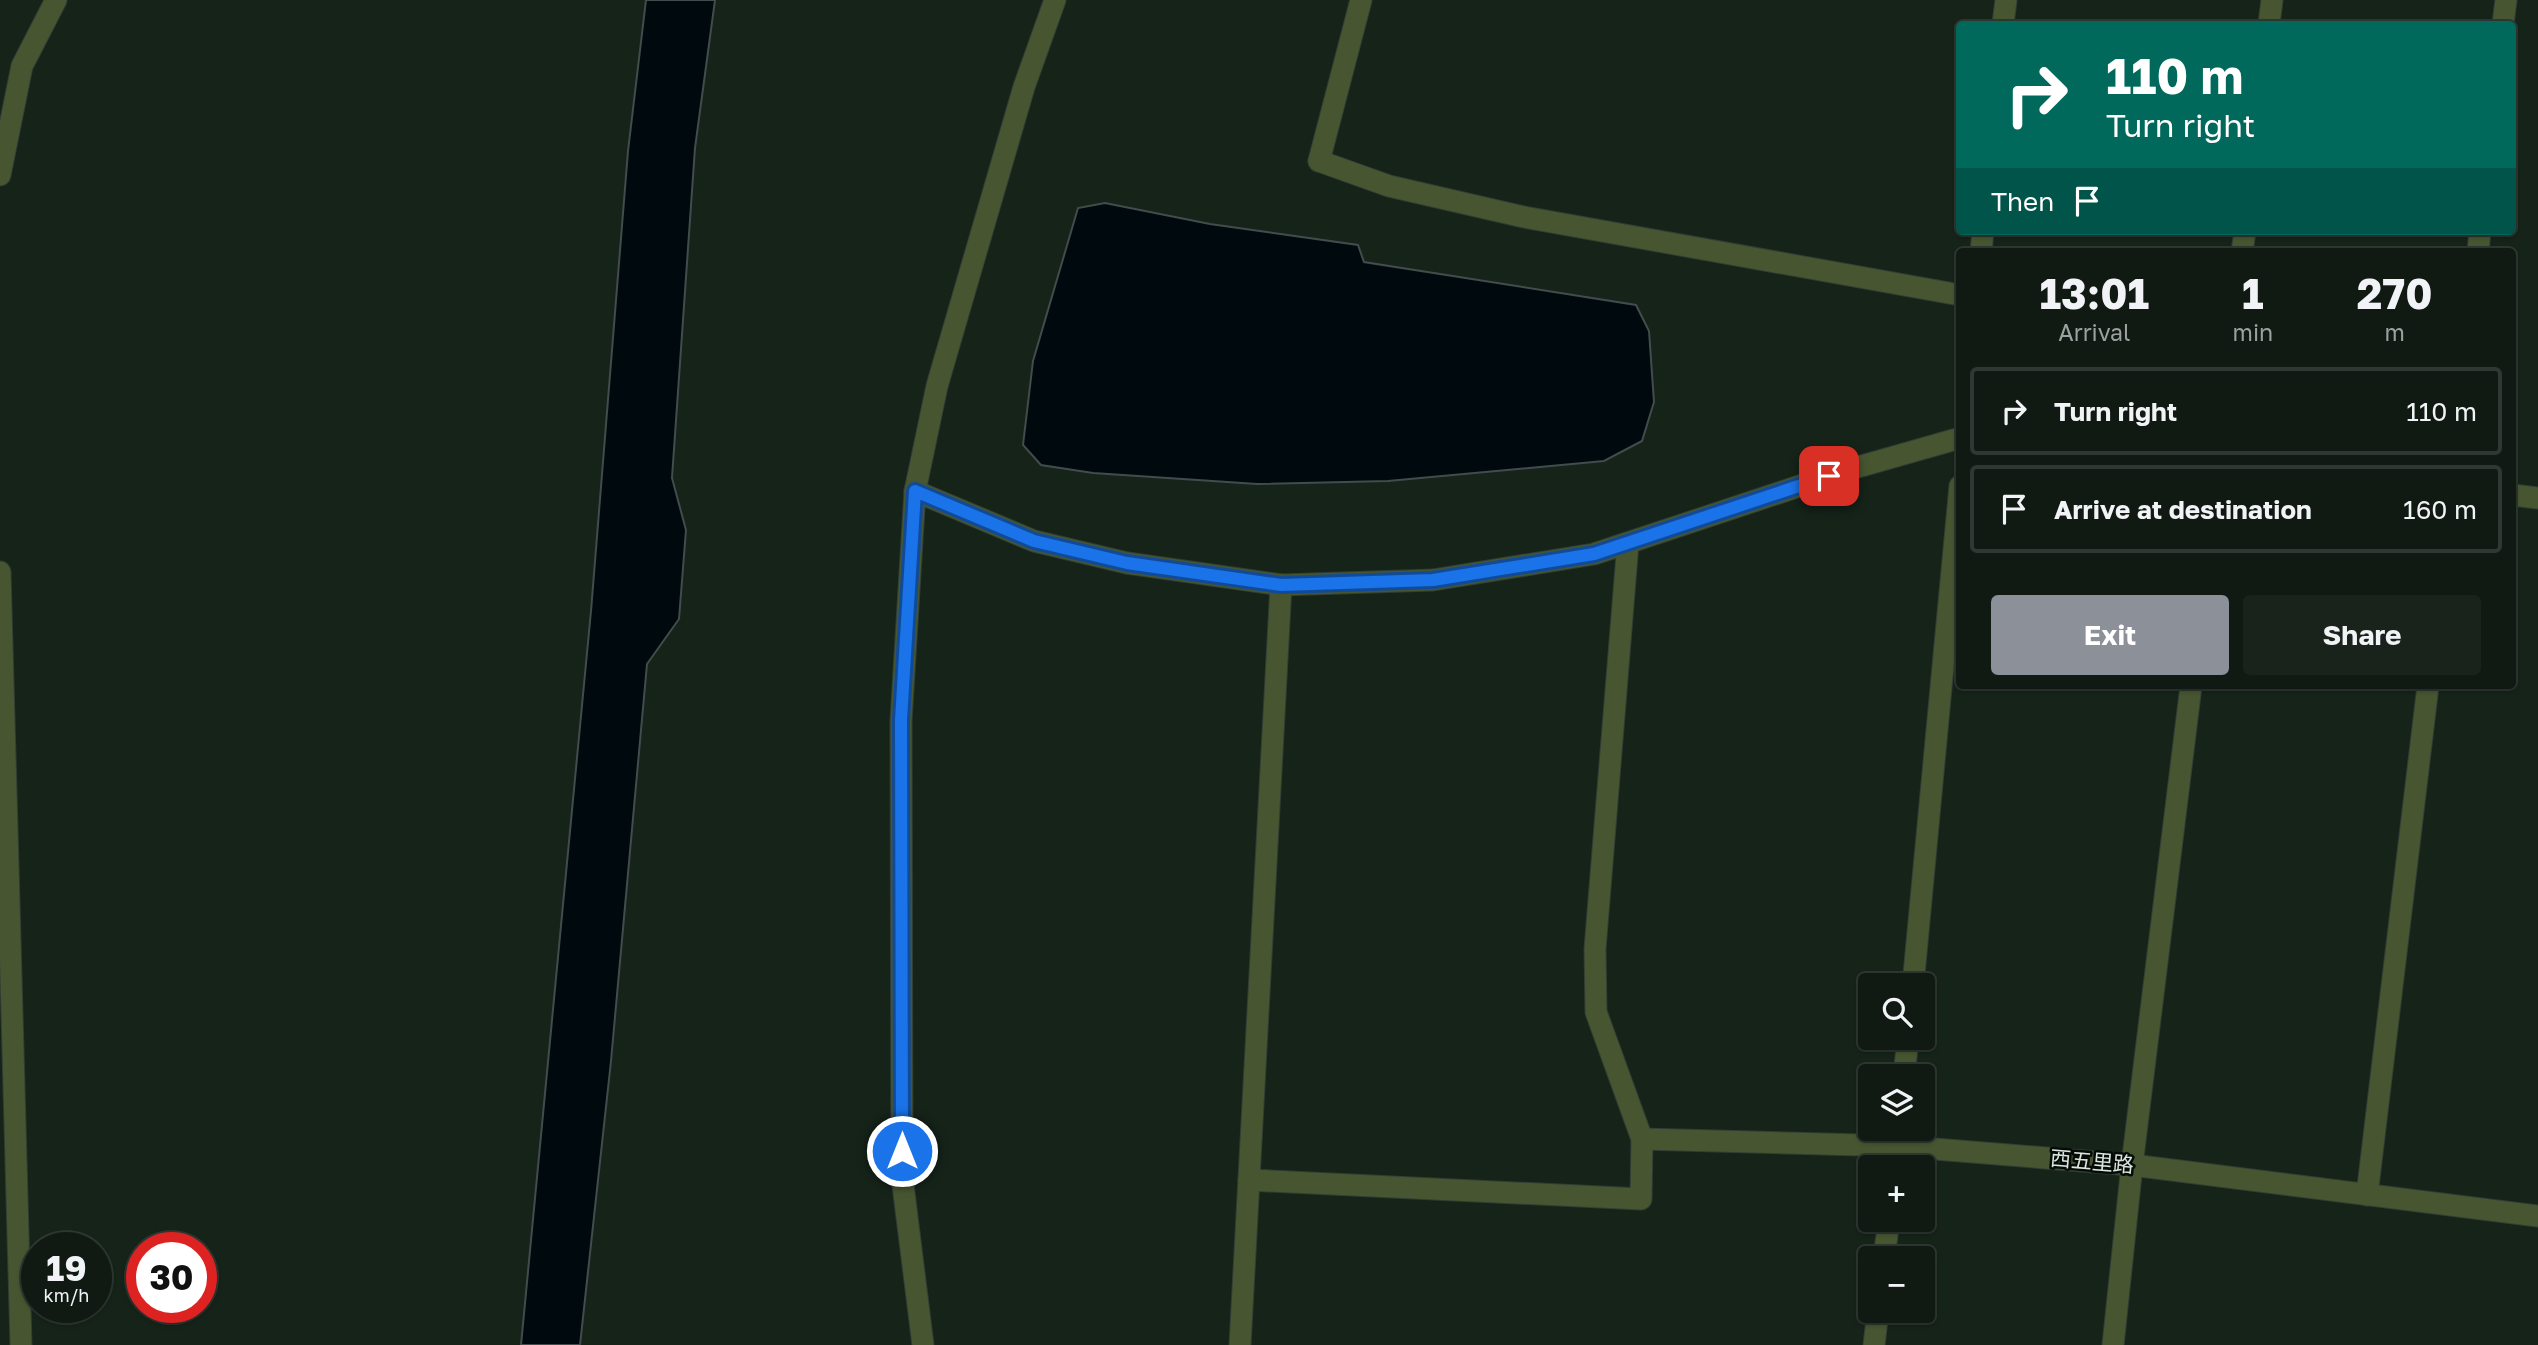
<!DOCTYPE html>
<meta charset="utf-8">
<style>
body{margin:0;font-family:"Golos Text","Noto Sans SC",sans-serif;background:#19231c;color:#f1f3f6;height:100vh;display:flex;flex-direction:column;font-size:26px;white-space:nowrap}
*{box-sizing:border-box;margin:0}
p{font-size:23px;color:#9ca1a0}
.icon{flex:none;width:38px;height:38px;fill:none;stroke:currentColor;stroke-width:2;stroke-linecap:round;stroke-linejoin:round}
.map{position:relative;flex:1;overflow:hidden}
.sheet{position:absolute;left:1956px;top:248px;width:560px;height:441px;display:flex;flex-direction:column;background:#101a13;border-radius:7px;box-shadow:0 2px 5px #0004,0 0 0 2px #303833}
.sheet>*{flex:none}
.guide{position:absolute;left:1956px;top:21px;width:560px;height:214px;border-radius:7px;box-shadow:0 2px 5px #0004,0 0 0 2px #303833;background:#00695c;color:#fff;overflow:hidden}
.controls{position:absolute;left:1858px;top:973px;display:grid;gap:14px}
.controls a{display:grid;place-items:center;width:77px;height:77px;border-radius:7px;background:#101a13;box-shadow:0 2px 5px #0004,0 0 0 2px #303833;font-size:35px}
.speed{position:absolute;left:21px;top:1232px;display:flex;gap:14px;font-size:35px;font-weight:700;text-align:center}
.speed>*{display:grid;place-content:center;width:91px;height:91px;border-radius:50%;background:#101a13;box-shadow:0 2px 5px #0004,0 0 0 2px #303833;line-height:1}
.speed small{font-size:18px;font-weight:400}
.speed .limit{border:10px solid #d22;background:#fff;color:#111}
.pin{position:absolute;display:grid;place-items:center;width:60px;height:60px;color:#fff;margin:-30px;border-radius:14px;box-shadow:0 4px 10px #0006}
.me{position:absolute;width:77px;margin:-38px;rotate:0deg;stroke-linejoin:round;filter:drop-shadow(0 0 5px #0008)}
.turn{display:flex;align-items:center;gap:24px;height:147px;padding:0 35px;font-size:32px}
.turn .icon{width:91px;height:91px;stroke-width:2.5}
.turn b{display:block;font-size:49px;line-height:60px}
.then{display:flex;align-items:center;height:66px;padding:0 35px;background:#0003;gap:14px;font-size:26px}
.eta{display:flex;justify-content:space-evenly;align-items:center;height:119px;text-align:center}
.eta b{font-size:42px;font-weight:700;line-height:49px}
.cta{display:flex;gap:14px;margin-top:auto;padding:14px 35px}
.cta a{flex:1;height:80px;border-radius:7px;background:#8c9099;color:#fff;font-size:28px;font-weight:700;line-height:80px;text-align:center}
.cta a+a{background:#19231c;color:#f1f3f6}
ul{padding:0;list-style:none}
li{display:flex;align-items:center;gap:21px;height:88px;margin:0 14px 10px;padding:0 21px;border:4px solid #303833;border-radius:7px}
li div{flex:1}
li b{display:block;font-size:26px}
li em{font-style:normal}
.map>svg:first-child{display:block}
.water{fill:#000a0e;stroke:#424c4c;stroke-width:2}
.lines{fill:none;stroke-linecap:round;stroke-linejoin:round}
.service-casing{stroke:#313e35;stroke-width:23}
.minor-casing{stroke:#313e35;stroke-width:23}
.service{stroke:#475631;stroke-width:21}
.minor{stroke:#475631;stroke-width:21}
.route-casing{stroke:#114b97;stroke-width:18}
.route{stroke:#1a73e8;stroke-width:12}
.labels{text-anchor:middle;stroke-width:5;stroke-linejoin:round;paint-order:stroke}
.street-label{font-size:21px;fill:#dce5de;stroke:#050b07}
</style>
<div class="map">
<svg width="2538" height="1345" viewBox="0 0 2538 1345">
<rect width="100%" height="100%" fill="#152319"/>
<g class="water">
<polygon points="646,0 715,0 695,148 672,478 686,530 679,619 647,664 611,1061 580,1345 521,1345 591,611 628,151"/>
<polygon points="1105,203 1210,224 1358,245 1364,262 1636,305 1649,331 1654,402 1642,441 1604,461 1388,481 1257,484 1093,473 1041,465 1023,445 1033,361 1078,208"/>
</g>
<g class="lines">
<g class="service-casing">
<g id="service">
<polyline points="2269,24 2272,0"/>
<polyline points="1319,161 1389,186 1524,217 1960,295"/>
<polyline points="2242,252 2245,231"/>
<polyline points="1249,1180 1641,1199 1642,1139 1596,1012 1595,949 1628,543"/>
<polyline points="1240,1345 1281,585"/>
<polyline points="2113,1345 2132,1165 2191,686"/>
</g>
</g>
<g class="minor-casing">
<g id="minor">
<polyline points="2003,24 2006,0"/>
<polyline points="2503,24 2506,0"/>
<polyline points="1319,161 1361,0"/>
<polyline points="0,175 22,66 56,0"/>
<polyline points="1981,252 1983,231"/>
<polyline points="2478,252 2480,231"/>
<polyline points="915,491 1034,541 1127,563 1281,585 1433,580 1594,554 1851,469 1960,438"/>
<polyline points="2513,495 2538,498"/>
<polyline points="0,572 21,1345"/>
<polyline points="1913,985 1960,486"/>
<polyline points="1904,1076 1908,1038"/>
<polyline points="1642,1139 1898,1146 2132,1165 2538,1216"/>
<polyline points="1895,1167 1899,1129"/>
<polyline points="2367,1195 2428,686"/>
<polyline points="1884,1258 1889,1220"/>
<polyline points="923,1345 902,1177 901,721 915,491 937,386 1024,87 1055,0"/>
<polyline points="1874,1345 1878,1311"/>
</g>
</g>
<use href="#service" class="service"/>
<use href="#minor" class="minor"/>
</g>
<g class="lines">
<g class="route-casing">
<polyline id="route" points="902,1151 901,720 915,491 1034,541 1127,563 1281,585 1433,580 1594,554 1829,476"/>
</g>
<use href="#route" class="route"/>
</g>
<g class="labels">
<g class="street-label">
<text transform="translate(2092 1162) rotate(5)" y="7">西五里路</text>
</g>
</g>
</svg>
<div class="controls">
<a><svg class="icon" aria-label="search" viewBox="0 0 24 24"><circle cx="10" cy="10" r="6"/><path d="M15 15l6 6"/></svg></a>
<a><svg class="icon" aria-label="layers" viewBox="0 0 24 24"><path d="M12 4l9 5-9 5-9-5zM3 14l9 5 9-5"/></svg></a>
<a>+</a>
<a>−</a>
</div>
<div class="speed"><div>19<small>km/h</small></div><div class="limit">30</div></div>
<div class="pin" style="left:1829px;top:476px;background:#d93025"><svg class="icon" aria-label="arrive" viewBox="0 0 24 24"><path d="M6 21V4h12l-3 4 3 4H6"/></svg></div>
<svg class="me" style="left:902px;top:1151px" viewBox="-20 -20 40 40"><circle r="17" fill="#1a73e8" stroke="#fff" stroke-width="3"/><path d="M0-11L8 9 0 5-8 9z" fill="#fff"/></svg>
<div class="guide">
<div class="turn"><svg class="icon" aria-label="right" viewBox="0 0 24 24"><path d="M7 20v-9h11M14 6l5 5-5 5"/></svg><div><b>110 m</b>Turn right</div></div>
<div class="then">Then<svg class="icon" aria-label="arrive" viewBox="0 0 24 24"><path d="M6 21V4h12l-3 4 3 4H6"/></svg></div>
</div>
<section class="sheet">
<div class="eta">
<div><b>13:01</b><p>Arrival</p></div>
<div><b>1</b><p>min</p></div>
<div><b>270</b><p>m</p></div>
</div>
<ul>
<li><svg class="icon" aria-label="right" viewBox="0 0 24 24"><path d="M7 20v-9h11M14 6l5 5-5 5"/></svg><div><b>Turn right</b></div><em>110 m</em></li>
<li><svg class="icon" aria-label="arrive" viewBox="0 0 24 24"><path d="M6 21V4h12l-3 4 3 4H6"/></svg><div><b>Arrive at destination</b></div><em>160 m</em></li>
</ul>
<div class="cta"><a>Exit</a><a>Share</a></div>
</section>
</div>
